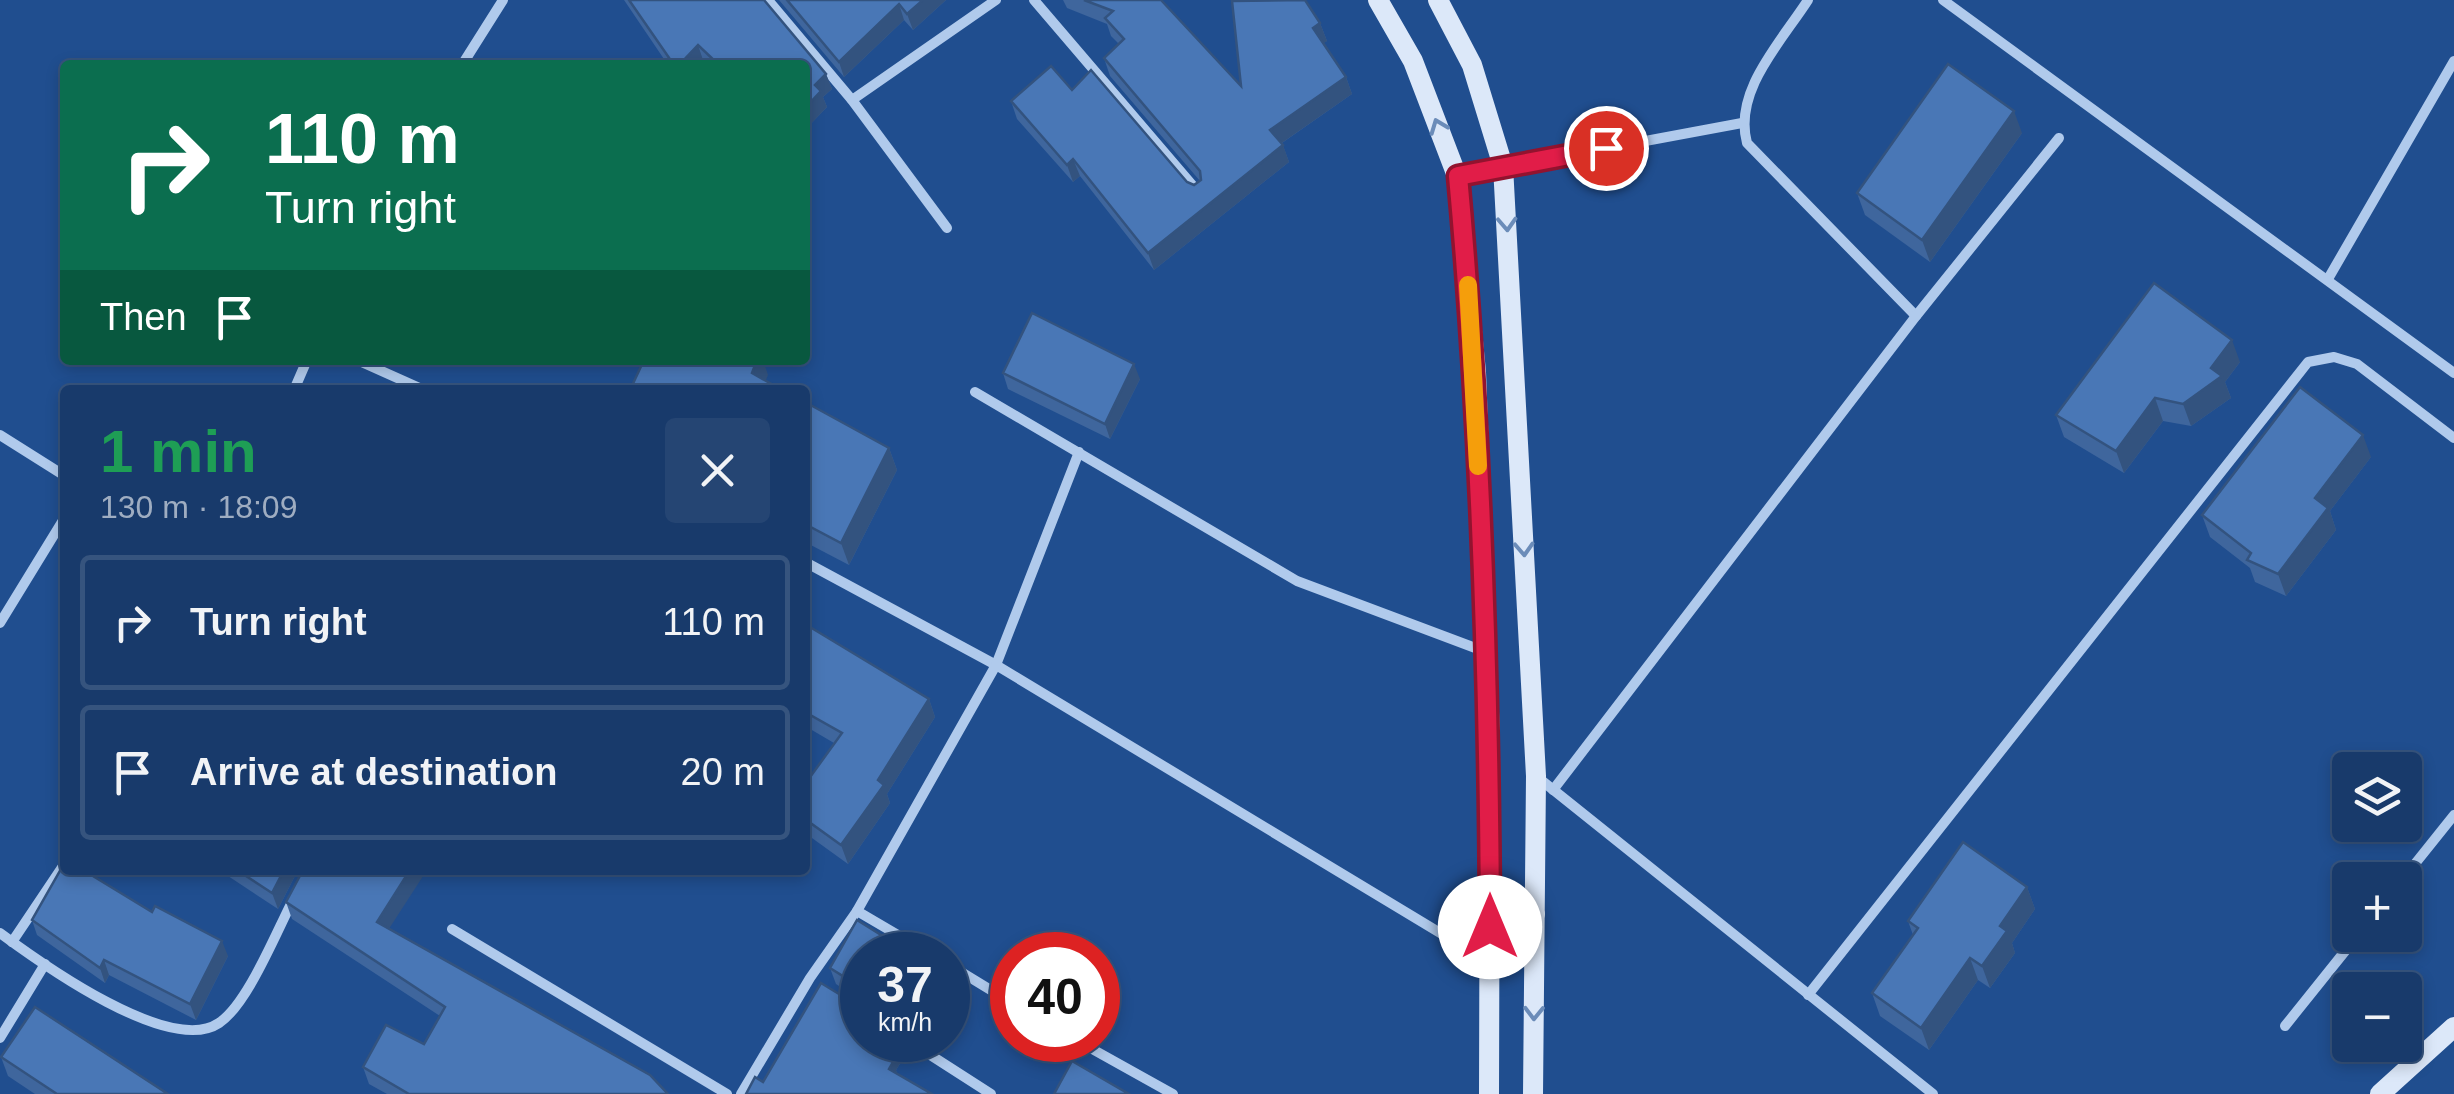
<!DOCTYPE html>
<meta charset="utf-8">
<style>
body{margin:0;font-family:Helvetica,sans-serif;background:#254573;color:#f1f3f6;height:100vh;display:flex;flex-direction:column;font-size:38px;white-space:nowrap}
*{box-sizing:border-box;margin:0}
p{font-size:32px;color:#9fadc1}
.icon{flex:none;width:55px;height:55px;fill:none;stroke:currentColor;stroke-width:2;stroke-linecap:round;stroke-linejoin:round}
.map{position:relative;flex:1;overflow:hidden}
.panel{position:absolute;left:60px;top:385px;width:750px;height:490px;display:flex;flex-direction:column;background:#183a6b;border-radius:10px;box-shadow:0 5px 15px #0003,0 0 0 2px #36547e}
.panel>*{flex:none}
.top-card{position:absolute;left:60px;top:60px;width:750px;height:305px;border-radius:10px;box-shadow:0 5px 15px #0003,0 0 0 2px #36547e;background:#0b6e4f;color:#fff;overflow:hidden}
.fabs{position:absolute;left:2332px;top:752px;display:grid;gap:20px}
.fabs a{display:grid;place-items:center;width:90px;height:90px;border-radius:10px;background:#183a6b;box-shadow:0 5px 15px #0003,0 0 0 2px #36547e;font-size:50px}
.speed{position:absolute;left:840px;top:932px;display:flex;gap:20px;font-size:50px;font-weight:700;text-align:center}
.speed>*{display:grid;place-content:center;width:130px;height:130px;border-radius:50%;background:#183a6b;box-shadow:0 5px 15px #0003,0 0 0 2px #36547e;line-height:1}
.speed small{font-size:25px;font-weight:400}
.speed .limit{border:15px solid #d22;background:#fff;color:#111}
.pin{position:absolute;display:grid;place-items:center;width:85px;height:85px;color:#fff;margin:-42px;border:5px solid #fff;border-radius:50%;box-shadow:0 2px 10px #0007}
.me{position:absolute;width:110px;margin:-55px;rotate:0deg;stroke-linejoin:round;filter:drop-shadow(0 0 8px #0008)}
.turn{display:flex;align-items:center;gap:35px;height:210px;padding:0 40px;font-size:45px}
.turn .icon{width:130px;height:130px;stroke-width:2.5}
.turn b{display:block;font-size:70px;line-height:85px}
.then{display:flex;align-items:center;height:95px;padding:0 40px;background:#0003;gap:20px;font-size:38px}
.round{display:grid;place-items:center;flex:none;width:105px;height:105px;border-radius:10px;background:#254573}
.overview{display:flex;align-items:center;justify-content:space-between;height:170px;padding:0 40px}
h1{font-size:60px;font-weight:700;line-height:75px;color:#1e9e55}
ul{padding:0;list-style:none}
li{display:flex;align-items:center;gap:30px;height:135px;margin:0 20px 15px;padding:0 20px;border:5px solid #36547e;border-radius:10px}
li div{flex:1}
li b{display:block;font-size:38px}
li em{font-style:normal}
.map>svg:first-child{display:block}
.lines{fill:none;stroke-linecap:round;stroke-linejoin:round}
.street{stroke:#b0caec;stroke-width:10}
.secondary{stroke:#dce8f9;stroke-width:20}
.wall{fill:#3f669d}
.shaded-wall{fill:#33537f}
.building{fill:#4977b6;stroke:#33537f;stroke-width:2.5}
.oneway{stroke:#6b8cb9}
.route-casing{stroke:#92132f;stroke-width:25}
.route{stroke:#e11d48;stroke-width:18}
.slow{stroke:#f59e0b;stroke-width:18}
</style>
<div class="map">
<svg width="2454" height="1094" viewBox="0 0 2454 1094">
<rect width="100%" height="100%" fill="#204e8f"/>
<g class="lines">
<g class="street">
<polyline points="768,0 852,100 947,228"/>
<polyline points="1034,0 1199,193"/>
<path d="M1808,0c-27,42 -75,91 -61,143l169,173"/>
<polyline points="1943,0 2454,373"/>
<polyline points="462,65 503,0"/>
<polyline points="852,100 996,0"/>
<polyline points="1458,176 1742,123"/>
<polyline points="2328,279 2454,61"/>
<polyline points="357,360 424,390"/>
<polyline points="294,390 307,360"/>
<polyline points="975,392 1297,581 1486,652"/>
<polyline points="0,435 65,476"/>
<polyline points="805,562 996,665 1490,963"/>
<polyline points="0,623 65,517"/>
<polyline points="1536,776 1933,1094"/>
<polyline points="1553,790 1916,316 2059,138"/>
<polyline points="2402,880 2454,815"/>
<polyline points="452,929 727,1094"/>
<path d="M0,933c42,31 170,123 219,90 29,-19 58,-93 75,-125"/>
<polyline points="12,942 65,863"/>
<polyline points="932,955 857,911 996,665 1079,452"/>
<polyline points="948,964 1012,1003"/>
<polyline points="1808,995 2308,362 2334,357 2357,364 2454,438"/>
<polyline points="2285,1026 2358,935"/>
<polyline points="0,1038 45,964"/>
<polyline points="907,1040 991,1094"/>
<polyline points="1076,1040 1173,1094"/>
<polyline points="741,1094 810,978 857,911"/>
</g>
<g class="secondary">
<polyline points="1378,0 1413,61 1457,176 1476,372 1490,738 1489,1094"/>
<polyline points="1438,0 1472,65 1503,166 1536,776 1533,1094"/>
<polyline points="1490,891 1535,914"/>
<polyline points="2380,1094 2454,1027"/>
</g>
</g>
<g class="wall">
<polygon points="624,0 764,0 826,74 832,89 823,97 827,107 805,130 805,65 708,65 703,60 699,65 668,65"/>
<polygon points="779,0 946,0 913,30 904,20 844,77"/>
<polygon points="1063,0 1161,0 1241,86 1320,23 1327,41 1323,43 1346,77 1352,94 1282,143 1289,162 1154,270 1080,176 1073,182 1017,119 1011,101 1072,90 1187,182 1194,185 1200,181 1110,76 1104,58 1119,44 1111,36 1107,24 1067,8"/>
<polygon points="2022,133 1930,262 1865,215 1857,193"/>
<polygon points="2240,362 2225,382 2231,398 2191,426 2163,421 2124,473 2064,437 2056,415"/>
<polygon points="1003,373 1140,379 1110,439 1008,389"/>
<polygon points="805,402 889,448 897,470 849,565 805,542"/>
<polygon points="2371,457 2330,511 2336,530 2286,596 2255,582 2250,568 2210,537 2202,515"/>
<polygon points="805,624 929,699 935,717 887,794 890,803 848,864 805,833 805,784 834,743 805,726"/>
<polygon points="219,870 298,870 278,909"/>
<polygon points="2027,887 2035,909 2012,943 2015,953 1990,988 1978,980 1929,1050 1880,1016 1872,993 1913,935 1908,921"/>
<polygon points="286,902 389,928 668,1094 387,1094 369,1084 363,1067 424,1044 440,1016 292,919"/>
<polygon points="152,912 228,956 196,1020 109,975 105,983 37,935 32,920"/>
<polygon points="862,955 862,1040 904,1040 908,1051 896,1070 897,1074 763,1082 852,1002 860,1000 836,984 830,968"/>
<polygon points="1,1057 168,1094 35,1094 8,1076"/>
</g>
<g class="shaded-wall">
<polygon points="923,0 946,0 913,30 907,14"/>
<polygon points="899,4 904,20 844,77 839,62"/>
<polygon points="1320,23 1327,41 1320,46 1313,28"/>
<polygon points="698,45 703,60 699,65 679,65"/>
<polygon points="826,74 832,89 823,97 827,107 805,130 805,108 815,85"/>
<polygon points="1346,77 1352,94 1276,147 1270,130"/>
<polygon points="2014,111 2022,133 1930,262 1922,240"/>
<polygon points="1283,145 1289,162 1154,270 1148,253"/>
<polygon points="1073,159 1080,176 1073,182 1067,165"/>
<polygon points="2232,340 2240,362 2225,382 2231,398 2191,426 2183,404"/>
<polygon points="757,360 763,360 768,375 762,390 752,373"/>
<polygon points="1134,364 1140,379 1110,439 1105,424"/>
<polygon points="2155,398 2163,421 2124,473 2116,451"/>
<polygon points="2363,435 2371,457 2330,511 2336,530 2286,596 2278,574 2315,498"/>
<polygon points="889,448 897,470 849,565 841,543"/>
<polygon points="929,699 935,717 887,794 890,803 848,864 841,845 878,780"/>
<polygon points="284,870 298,870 278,909 272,893"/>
<polygon points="410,870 427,870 383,938 377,922"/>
<polygon points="2027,887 2035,909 2012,943 2015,953 1990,988 1982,966 2000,926"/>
<polygon points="222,941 228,956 196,1020 190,1004"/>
<polygon points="1970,958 1978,980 1929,1050 1921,1028"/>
<polygon points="104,960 109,975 105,983 100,968"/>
<polygon points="898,1040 904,1040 908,1051 896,1070 899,1078 889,1069 887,1058"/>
</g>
<g class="building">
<polygon points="629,0 764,0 826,74 815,85 821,91 805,108 805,65 719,65 698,45 679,65 674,65"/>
<polygon points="787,0 923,0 907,14 899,4 839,62"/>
<polygon points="1084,0 1161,0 1241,86 1232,1 1305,0 1320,23 1313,28 1346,77 1270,130 1283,145 1148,253 1073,159 1067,165 1011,101 1051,66 1072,90 1091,70 1187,182 1194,185 1201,180 1200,171 1104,58 1124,39 1105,18 1113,11"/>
<polygon points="1948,64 2014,111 1922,240 1857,193"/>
<polygon points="2154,283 2232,340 2211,368 2222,376 2183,404 2155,398 2116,451 2056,415"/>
<polygon points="1032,313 1134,364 1105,424 1003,373"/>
<polygon points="644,360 757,360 752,373 782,390 630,390"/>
<polygon points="2300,387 2363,435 2315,498 2328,508 2278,574 2247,560 2251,553 2202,515"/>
<polygon points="805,402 889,448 841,543 805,524"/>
<polygon points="805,624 929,699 878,780 884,785 841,845 805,819 805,784 842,733 805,712"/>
<polygon points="1963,842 2027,887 2000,926 2007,931 1982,966 1970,958 1921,1028 1872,993 1918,928 1908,921"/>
<polygon points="65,862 65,870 83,870 152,912 155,906 222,941 190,1004 104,960 100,968 32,920"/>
<polygon points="237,870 284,870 272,893"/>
<polygon points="303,870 410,870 377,922 650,1075 668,1094 409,1094 363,1067 386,1025 424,1044 445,1007 286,902"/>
<polygon points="857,920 913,955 862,955 862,992 862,988 830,968"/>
<polygon points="821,983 852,1002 862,999 862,1040 898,1040 887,1058 893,1062 889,1069 932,1094 746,1094 755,1077 763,1082"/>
<polygon points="35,1007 168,1094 57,1094 1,1057"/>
<polygon points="1072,1061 1129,1094 1054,1094"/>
</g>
<defs><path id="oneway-chevron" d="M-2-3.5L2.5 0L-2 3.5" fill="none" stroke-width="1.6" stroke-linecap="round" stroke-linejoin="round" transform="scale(2.5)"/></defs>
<g class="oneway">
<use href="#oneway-chevron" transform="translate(1438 126) rotate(-111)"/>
<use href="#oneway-chevron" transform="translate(1507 224) rotate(87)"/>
<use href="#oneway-chevron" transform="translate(1524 549) rotate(87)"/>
<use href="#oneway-chevron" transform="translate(1534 1013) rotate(91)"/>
</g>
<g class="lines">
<g class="route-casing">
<path id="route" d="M1490,927c-1,-250 -9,-501 -32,-751l148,-28"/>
</g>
<use href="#route" class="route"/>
<polyline class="slow" points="1468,285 1478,466"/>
</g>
</svg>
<div class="fabs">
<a><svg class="icon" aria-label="layers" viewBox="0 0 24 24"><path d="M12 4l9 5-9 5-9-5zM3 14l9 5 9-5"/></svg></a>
<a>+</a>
<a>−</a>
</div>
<div class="speed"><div>37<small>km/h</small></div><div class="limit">40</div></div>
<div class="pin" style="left:1606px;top:148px;background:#d93025"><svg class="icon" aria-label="arrive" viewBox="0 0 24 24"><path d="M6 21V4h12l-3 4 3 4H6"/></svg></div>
<svg class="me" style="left:1490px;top:927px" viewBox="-20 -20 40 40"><circle r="19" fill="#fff"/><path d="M0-13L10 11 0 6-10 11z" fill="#e11d48"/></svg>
<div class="top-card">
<div class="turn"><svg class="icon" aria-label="right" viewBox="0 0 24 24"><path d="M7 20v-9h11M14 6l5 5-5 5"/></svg><div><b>110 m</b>Turn right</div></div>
<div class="then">Then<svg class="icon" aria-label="arrive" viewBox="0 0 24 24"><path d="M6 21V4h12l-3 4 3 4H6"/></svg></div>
</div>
<section class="panel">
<div class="overview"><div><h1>1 min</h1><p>130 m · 18:09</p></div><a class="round"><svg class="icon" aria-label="close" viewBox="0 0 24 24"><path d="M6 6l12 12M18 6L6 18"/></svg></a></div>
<ul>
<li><svg class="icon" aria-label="right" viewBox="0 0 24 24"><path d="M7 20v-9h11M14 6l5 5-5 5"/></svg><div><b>Turn right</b></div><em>110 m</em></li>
<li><svg class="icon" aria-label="arrive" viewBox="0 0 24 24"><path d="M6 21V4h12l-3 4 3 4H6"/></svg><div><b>Arrive at destination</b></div><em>20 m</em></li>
</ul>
</section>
</div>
